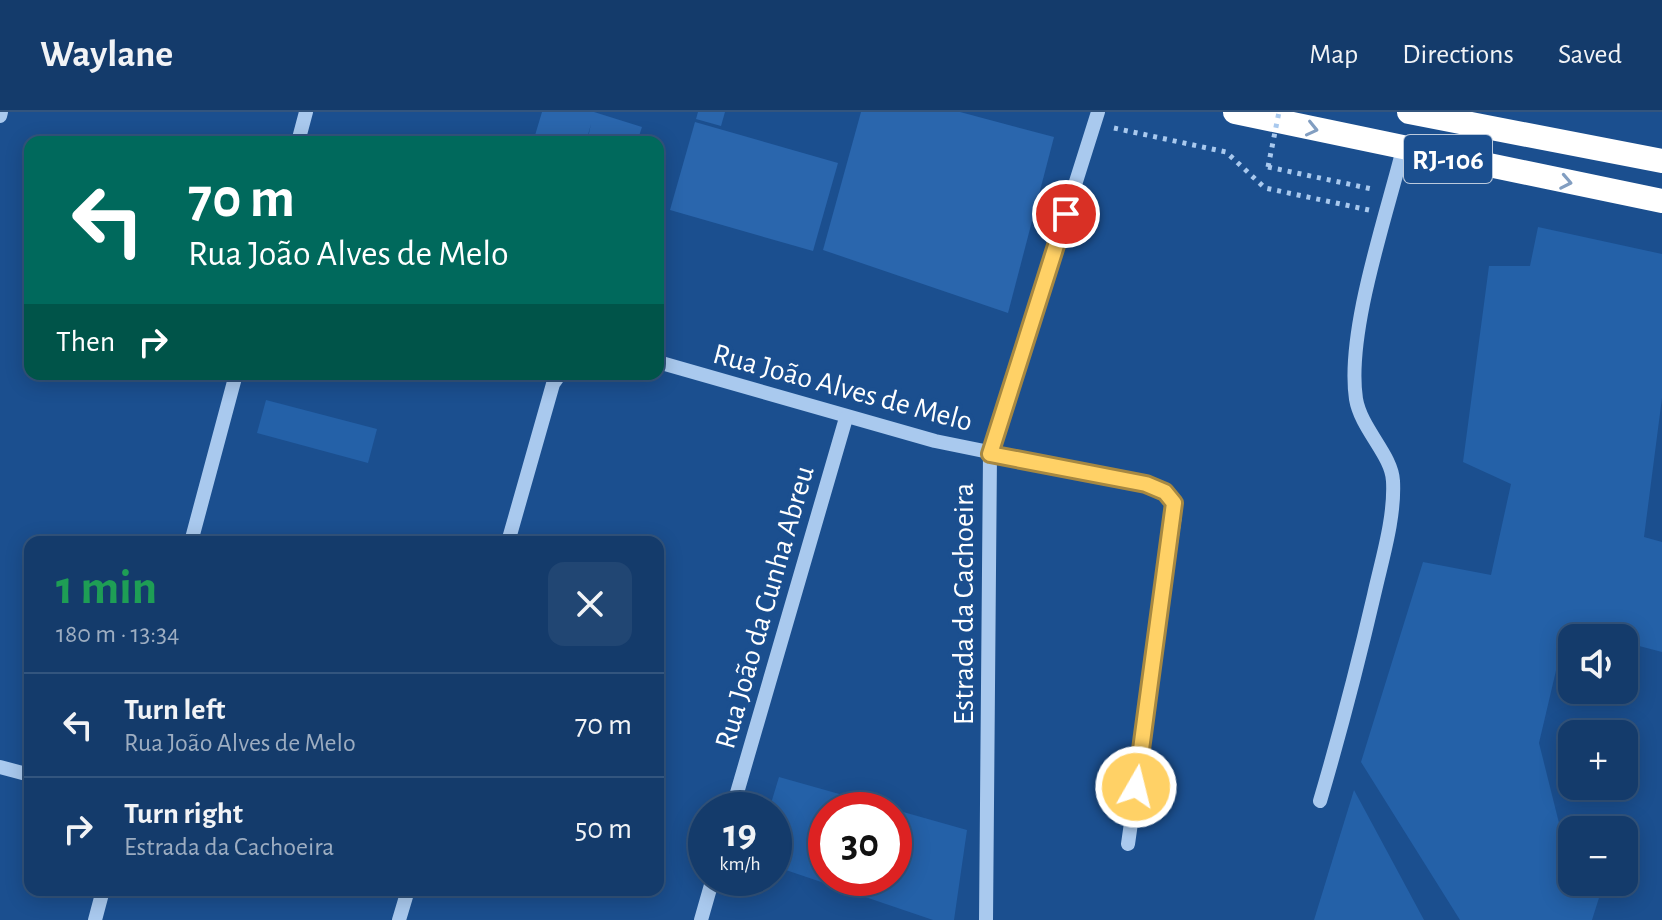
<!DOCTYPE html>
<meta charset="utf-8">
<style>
body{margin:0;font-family:"Alegreya Sans",sans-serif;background:#214673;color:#f1f3f6;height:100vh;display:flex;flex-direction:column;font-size:30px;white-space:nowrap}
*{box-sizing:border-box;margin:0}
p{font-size:26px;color:#9dadc1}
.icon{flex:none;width:44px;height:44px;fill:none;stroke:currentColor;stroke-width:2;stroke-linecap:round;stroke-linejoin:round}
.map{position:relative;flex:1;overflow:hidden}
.drawer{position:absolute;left:24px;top:424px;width:640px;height:360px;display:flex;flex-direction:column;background:#143b6b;border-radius:16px;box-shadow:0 4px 20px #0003,0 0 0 2px #33557e}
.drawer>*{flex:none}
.hud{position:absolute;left:24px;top:24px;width:640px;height:244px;border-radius:16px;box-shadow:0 4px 20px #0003,0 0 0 2px #33557e;background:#00695c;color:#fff;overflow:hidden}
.buttons{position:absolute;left:1558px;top:512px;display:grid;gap:16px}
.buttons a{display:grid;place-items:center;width:80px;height:80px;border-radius:16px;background:#143b6b;box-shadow:0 4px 20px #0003,0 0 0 2px #33557e;font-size:40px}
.speed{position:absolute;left:688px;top:680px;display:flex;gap:16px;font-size:40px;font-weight:700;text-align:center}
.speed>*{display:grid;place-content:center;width:104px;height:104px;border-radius:50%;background:#143b6b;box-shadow:0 4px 20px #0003,0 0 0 2px #33557e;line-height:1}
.speed small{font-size:20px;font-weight:400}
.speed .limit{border:12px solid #d22;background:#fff;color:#111}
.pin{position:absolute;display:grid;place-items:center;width:68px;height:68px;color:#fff;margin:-34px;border:4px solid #fff;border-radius:50%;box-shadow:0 2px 8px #0007}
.me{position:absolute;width:88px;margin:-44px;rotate:8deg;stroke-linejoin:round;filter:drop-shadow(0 0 6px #0008)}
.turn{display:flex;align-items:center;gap:28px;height:168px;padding:0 32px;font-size:36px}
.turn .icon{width:104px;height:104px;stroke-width:2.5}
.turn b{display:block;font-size:56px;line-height:68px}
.then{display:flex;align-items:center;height:76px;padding:0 32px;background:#0003;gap:16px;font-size:30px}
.round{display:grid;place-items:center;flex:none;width:84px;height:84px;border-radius:16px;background:#214673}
.overview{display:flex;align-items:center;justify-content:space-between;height:136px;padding:0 32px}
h1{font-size:48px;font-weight:700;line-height:60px;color:#1e9e55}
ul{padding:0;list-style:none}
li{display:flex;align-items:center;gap:24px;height:104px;padding:0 32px;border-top:2px solid #33557e}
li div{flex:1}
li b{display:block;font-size:30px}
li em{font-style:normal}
header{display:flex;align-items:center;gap:48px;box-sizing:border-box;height:112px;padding:0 40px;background:#143b6b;border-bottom:2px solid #33557e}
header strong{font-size:38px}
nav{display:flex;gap:44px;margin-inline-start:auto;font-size:28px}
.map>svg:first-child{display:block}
.green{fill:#2461a8;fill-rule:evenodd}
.building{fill:#2a66ad}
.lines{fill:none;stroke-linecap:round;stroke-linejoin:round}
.path{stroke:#a9c9ee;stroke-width:5;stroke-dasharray:4 6;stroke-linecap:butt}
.minor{stroke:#a9c9ee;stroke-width:14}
.highway{stroke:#fff;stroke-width:24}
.path-bridge{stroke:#a9c9ee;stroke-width:5;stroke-dasharray:4 6;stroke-linecap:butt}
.oneway{stroke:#829ec1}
.route-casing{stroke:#a68842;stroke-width:20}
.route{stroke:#ffd166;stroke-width:14}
.labels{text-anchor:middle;stroke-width:8;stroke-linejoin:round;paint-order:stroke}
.shield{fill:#1b4f8f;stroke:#bbcadd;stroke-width:2}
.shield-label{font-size:28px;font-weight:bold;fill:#fff}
.street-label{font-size:30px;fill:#fff;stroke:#1b4f8f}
</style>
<header>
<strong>Waylane</strong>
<nav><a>Map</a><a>Directions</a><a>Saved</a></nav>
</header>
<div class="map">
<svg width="1662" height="808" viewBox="0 0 1662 808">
<rect width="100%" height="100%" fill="#1b4f8f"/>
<g class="green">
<polygon points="1538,115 1662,142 1662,286 1644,425 1662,430 1662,540 1624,530 1624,526 1607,526 1566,516 1539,631 1565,735 1572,736 1572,770 1604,770 1592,808 1460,808 1361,650 1423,450 1491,463 1511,372 1463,350 1489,154 1530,154"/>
<polygon points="266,288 377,317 368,351 257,321"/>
<path d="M779,665l188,53 -13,90h-21l-159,-54v-56h-5zM826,698h68v68h-68z"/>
<polygon points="1354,678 1424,808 1314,808"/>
</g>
<g class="building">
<polygon points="542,0 594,0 642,15 637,30 587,30 591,12 586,30 533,30"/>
<polygon points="698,0 725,0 721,14 696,7"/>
<polygon points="861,0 960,0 1054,25 1008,201 823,138"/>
<polygon points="695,10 838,51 813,139 670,98"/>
</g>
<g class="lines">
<g class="path">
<polyline points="1114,16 1226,40 1265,76 1369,98"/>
<polyline points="1268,55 1372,77"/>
</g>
<g class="minor">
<polyline points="0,4 1,0"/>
<polyline points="298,30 306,0"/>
<path d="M658,250l277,79 211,43c17,7 28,11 29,31l-47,329"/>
<polyline points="191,430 236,262"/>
<polyline points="508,430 553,272 560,262"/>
<polyline points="0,655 30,663"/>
<path d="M1320,689c20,-68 38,-137 54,-206 8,-36 21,-77 19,-114 -1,-26 -32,-52 -37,-82 -10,-66 30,-182 47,-250"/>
<polyline points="732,698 846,306"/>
<polyline points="95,808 103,778"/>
<polyline points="399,808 408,778"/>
<polyline points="701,808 713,766"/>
<polyline points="986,808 990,342 1098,0"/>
</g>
<g class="highway">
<polyline points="1235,0 1662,89"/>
<polyline points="1409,0 1662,49"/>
</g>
<polyline class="path-bridge" points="1268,55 1279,0"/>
</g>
<defs><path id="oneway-chevron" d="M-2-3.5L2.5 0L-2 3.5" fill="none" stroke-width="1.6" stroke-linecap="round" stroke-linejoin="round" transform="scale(2)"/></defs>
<g class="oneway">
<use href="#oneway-chevron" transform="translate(1312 17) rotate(13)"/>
<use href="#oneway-chevron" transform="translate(1566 70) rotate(11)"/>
</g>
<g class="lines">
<g class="route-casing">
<polyline id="route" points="1066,102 990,342 1146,372 1165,380 1174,391 1136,675"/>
</g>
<use href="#route" class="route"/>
</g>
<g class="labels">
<rect class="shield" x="1404" y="23" width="88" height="48" rx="6"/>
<g class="shield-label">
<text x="1448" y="57">RJ-106</text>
</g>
<g class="street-label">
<text transform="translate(843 275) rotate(15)" y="10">Rua João Alves de Melo</text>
<text transform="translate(963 492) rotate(-90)" y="10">Estrada da Cachoeira</text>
<text transform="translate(764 495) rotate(-74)" y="10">Rua João da Cunha Abreu</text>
</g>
</g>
</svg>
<div class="buttons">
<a><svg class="icon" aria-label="sound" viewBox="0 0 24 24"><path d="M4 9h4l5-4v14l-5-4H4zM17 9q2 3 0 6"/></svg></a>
<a>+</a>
<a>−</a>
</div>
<div class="speed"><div>19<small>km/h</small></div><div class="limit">30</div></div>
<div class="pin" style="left:1066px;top:102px;background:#d93025"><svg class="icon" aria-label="arrive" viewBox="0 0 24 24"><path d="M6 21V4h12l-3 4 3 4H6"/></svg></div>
<svg class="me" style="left:1136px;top:675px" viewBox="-20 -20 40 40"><circle r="17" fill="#ffd166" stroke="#fff" stroke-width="3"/><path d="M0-11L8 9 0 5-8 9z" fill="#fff"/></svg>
<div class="hud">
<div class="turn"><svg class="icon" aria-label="left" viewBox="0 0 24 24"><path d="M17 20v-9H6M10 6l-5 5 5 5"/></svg><div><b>70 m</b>Rua João Alves de Melo</div></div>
<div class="then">Then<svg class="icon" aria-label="right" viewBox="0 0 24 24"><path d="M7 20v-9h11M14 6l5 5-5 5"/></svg></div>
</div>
<section class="drawer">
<div class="overview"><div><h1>1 min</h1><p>180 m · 13:34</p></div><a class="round"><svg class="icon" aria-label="close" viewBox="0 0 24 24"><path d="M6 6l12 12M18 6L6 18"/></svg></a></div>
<ul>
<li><svg class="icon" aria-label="left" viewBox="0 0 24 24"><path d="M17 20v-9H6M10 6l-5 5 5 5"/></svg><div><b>Turn left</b><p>Rua João Alves de Melo</p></div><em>70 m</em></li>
<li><svg class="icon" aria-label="right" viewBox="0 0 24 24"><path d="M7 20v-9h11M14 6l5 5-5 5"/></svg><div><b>Turn right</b><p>Estrada da Cachoeira</p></div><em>50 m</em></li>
</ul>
</section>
</div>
